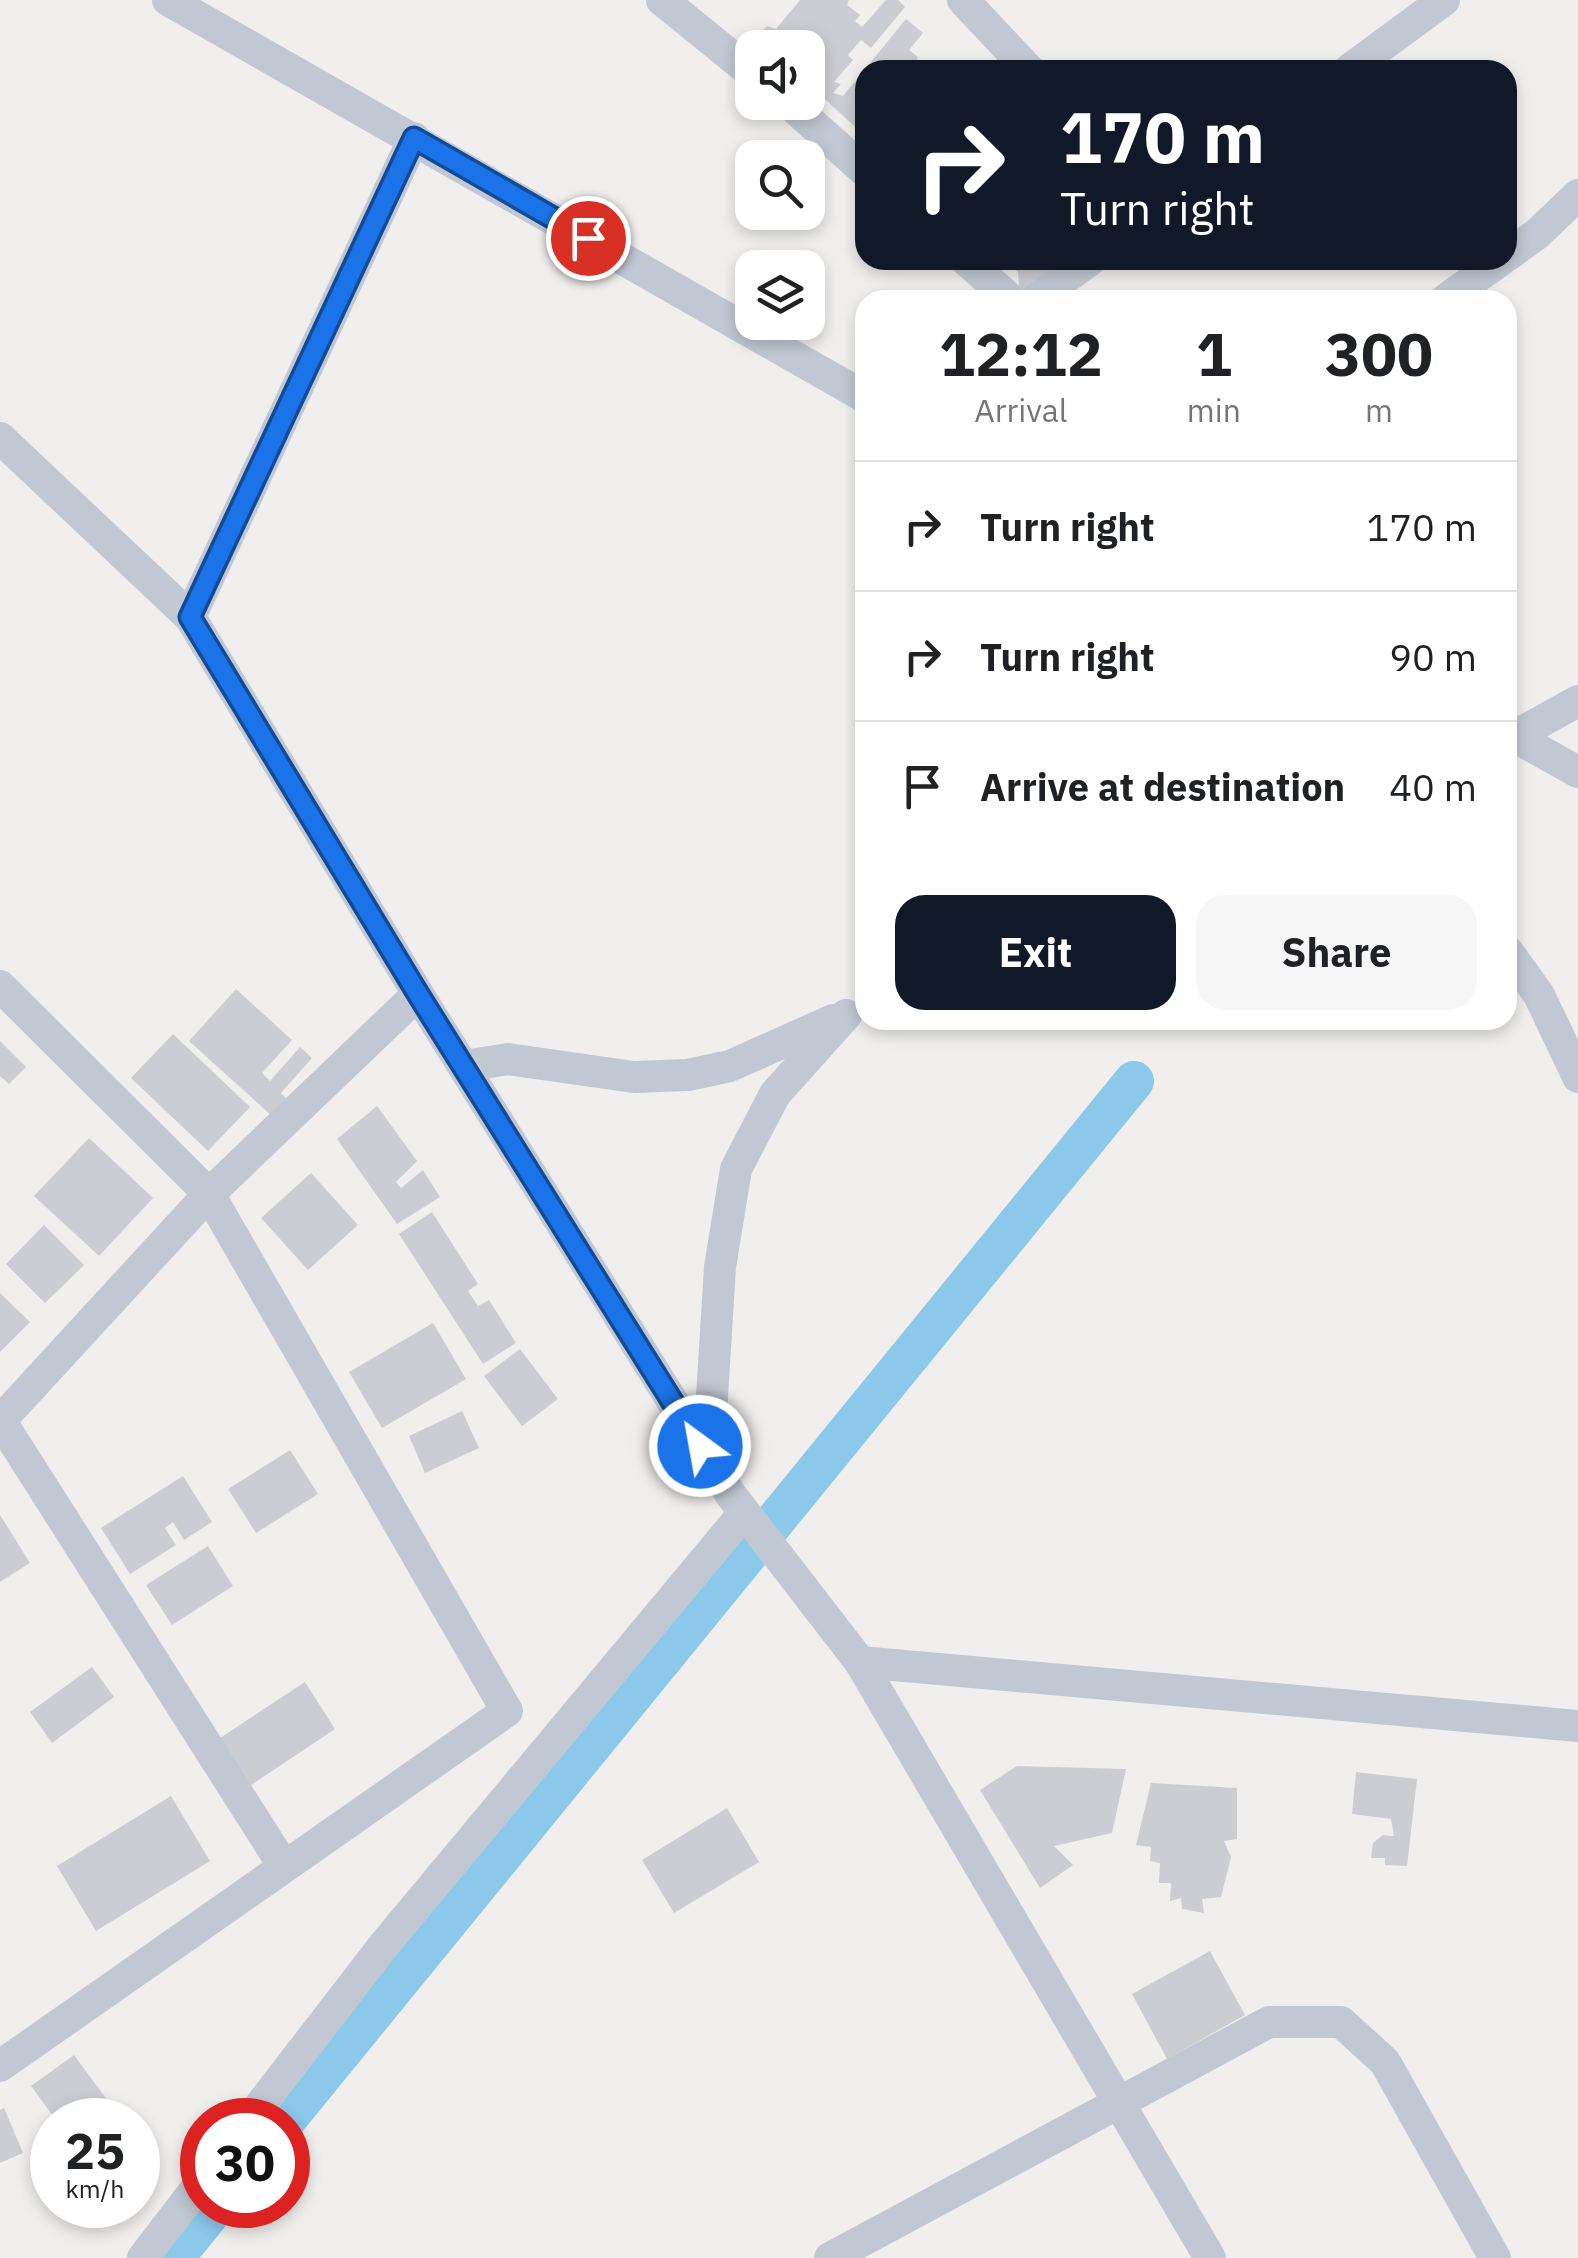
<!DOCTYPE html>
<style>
body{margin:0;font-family:"IBM Plex Sans",sans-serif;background:#f6f6f6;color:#202124;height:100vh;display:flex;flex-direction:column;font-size:38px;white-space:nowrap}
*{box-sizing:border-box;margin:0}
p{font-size:32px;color:#757577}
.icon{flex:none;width:55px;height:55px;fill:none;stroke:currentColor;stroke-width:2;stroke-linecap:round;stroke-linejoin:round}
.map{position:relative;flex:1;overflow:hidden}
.sheet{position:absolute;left:855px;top:290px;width:662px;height:740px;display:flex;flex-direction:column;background:#fff;border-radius:30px;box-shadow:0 5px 15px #0003}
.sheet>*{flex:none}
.banner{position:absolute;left:855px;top:60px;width:662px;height:210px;border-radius:30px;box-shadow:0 5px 15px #0003;background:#111827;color:#fff;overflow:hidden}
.fabs{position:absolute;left:735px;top:30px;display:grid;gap:20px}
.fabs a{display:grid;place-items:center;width:90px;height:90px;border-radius:20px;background:#fff;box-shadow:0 5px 15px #0003;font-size:50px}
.speed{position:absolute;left:30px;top:2098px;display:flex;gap:20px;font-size:50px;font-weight:700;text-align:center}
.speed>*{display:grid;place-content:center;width:130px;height:130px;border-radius:50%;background:#fff;box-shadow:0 5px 15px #0003;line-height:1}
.speed small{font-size:25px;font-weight:400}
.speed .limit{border:15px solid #d22;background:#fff;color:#111}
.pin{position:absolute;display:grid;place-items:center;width:85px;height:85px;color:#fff;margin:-42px;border:5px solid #fff;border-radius:50%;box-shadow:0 2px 10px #0007}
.me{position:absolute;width:110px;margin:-55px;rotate:328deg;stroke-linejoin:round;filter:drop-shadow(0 0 8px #0008)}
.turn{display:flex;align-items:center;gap:35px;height:210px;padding:0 40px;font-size:45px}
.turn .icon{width:130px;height:130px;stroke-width:2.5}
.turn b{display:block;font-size:70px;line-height:85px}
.eta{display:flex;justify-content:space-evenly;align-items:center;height:170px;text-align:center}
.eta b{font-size:60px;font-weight:800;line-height:70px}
.action{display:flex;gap:20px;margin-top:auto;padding:20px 40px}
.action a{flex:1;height:115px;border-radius:30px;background:#111827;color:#fff;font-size:40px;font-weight:800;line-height:115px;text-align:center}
.action a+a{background:#f6f6f6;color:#202124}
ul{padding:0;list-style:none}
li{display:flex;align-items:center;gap:30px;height:130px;padding:0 40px;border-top:2px solid #e0e0e0}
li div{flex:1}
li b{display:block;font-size:38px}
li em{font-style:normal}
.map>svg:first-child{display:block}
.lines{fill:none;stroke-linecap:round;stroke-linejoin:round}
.canal{stroke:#8bc8ea;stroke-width:40}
.building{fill:#cbcdd3}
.minor{stroke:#c2c8d3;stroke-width:32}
.route-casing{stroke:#114b97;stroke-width:25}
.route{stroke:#1a73e8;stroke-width:18}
</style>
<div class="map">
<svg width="1578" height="2258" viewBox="0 0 1578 2258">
<rect width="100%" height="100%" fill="#f1efee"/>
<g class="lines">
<g class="canal">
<polyline points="286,2120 1134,1081"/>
<polyline points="174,2258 217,2205"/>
</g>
</g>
<g class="building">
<polygon points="800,0 849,0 847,5 860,15 855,21 862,27 886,0 898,0 905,7 871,48 861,40 848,55 853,60 834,82 841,84 833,93 843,96 906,19 923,33 909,50 918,57 914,70 865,70 865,136 815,90 818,87 808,77 808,48 773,48 758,35 767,26 776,29"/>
<polygon points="1004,260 1061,260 1032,296 1019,286 1018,272"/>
<polygon points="236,989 292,1040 262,1073 270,1081 300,1047 312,1058 281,1093 287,1099 272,1116 189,1041"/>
<polygon points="173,1034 250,1107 208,1151 131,1078"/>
<polygon points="0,1041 26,1067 9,1084 0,1076"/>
<polygon points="377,1106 417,1161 396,1182 401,1188 423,1170 440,1197 397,1224 337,1139"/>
<polygon points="89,1138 153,1198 99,1256 34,1196"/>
<polygon points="311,1173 358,1225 308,1270 261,1218"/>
<polygon points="432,1212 478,1284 468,1291 478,1306 489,1300 516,1343 483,1364 399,1234"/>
<polygon points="44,1225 84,1265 45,1303 6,1264"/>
<polygon points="0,1293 30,1322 0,1352"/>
<polygon points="433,1323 466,1379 382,1428 349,1372"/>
<polygon points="520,1349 558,1399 522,1426 484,1376"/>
<polygon points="462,1411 479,1448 425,1473 409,1436"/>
<polygon points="290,1450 318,1494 256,1533 228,1489"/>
<polygon points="183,1476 212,1522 184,1540 173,1522 165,1528 176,1545 130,1574 101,1528"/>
<polygon points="0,1515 30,1563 0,1582"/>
<polygon points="208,1546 233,1586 172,1625 146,1585"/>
<polygon points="92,1667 114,1697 52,1743 30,1712"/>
<polygon points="305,1682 335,1729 251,1785 220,1738"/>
<polygon points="1017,1766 1126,1769 1112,1833 1054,1846 1073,1865 1040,1888 980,1790"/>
<polygon points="1356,1772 1417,1779 1407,1866 1385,1865 1385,1858 1371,1858 1373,1843 1383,1835 1394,1836 1391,1819 1352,1814"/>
<polygon points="1151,1783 1237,1788 1237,1839 1224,1841 1231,1857 1221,1897 1202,1899 1204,1913 1182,1909 1181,1898 1170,1901 1171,1883 1159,1883 1160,1863 1150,1861 1151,1847 1136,1845"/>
<polygon points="171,1796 210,1861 96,1931 57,1866"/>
<polygon points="727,1808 759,1862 674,1913 642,1860"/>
<polygon points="1210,1951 1245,2015 1167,2059 1132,1994"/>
<polygon points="74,2055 122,2120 56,2120 31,2086"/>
<polygon points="4,2108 23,2153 0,2163 0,2110"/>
</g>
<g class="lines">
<g class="minor">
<polyline points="168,0 865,397"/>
<polyline points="662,0 752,73"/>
<polyline points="963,0 1029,70"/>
<polyline points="1349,70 1444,0"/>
<polyline points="788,102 865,171"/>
<polyline points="1508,255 1537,234 1578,195"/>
<polyline points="966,260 1011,300"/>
<polyline points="1035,300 1090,260"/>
<polyline points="1445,300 1501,260"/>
<polyline points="0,438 190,617 418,994 731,1495 860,1662 1210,2258"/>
<polyline points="190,617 414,138"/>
<polyline points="1508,733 1578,772"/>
<polyline points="1515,736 1578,701"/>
<polyline points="1508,952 1539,995 1578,1077"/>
<polyline points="0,986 209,1194 507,1711 0,2066"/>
<polyline points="464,1066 508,1059 634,1077 688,1075 730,1066 833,1020"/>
<polyline points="0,1420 283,1865"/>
<polyline points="0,1421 209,1194 418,994"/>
<polyline points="701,1446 711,1413 720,1267 736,1169 775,1094 846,1015"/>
<polyline points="860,1662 1578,1726"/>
<polyline points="249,2120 384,1945 744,1513"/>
<polyline points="143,2258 202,2181"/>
<polyline points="830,2258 1269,2022 1341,2022 1385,2062 1495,2258"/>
</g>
</g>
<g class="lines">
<g class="route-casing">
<polyline id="route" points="588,238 414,138 190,617 418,994 700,1446"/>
</g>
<use href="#route" class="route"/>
</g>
</svg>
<div class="fabs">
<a><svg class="icon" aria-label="sound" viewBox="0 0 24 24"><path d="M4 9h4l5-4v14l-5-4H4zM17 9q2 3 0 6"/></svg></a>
<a><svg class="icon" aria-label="search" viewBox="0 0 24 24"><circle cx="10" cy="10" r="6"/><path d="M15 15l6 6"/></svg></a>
<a><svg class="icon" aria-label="layers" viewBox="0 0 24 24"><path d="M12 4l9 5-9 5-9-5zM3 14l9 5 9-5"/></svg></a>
</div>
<div class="speed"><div>25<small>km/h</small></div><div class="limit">30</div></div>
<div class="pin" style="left:588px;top:238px;background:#d93025"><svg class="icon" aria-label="arrive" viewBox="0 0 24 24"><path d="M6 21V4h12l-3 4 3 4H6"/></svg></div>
<svg class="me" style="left:700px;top:1446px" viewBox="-20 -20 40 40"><circle r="17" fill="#1a73e8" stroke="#fff" stroke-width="3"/><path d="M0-11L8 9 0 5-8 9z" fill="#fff"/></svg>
<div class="banner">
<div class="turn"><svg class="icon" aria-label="right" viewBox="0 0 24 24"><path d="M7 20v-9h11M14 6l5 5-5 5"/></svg><div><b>170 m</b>Turn right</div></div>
</div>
<section class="sheet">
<div class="eta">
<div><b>12:12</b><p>Arrival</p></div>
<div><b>1</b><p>min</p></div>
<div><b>300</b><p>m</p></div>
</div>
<ul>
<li><svg class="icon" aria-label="right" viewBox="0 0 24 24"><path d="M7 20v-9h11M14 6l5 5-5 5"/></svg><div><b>Turn right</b></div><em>170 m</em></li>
<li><svg class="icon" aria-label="right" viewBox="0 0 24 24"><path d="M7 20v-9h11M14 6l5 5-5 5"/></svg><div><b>Turn right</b></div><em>90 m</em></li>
<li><svg class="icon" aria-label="arrive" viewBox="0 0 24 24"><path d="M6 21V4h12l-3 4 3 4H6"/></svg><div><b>Arrive at destination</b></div><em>40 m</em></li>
</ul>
<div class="action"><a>Exit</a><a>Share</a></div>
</section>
</div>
